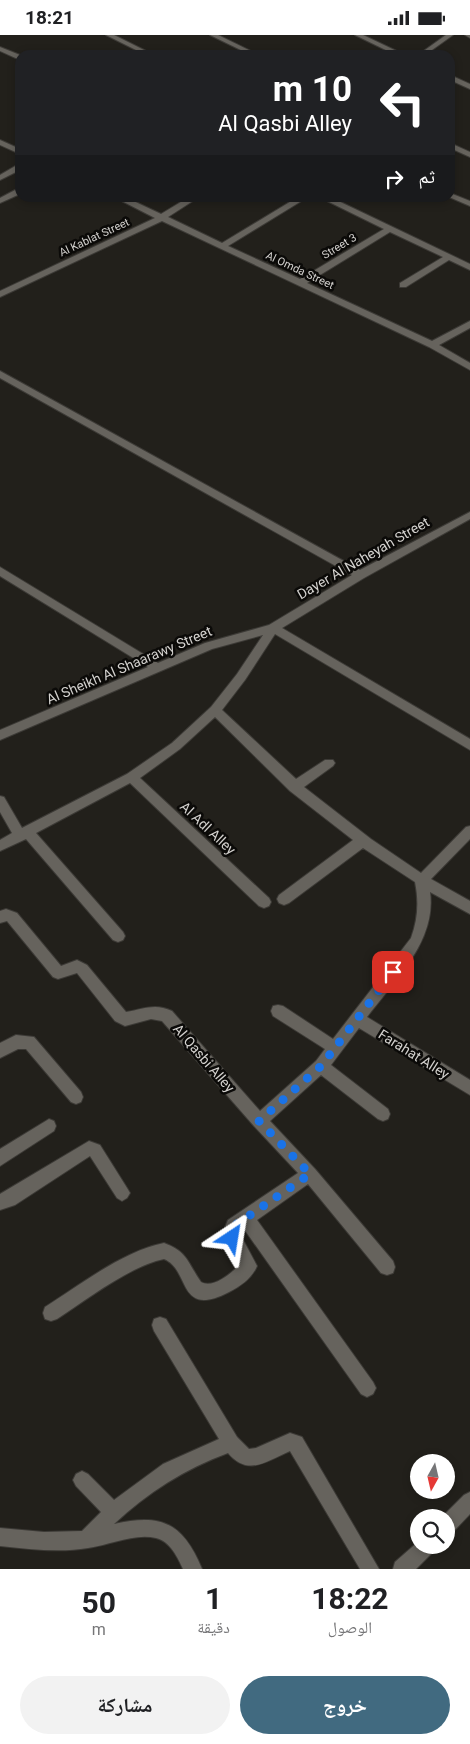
<!DOCTYPE html>
<html lang="ar">
<meta charset="utf-8">
<style>
body{margin:0;font-family:Roboto,"Noto Naskh Arabic",sans-serif;background:#f2f2f2;color:#202124;direction:rtl;height:100vh;display:flex;flex-direction:column;font-size:19px;white-space:nowrap}
*{box-sizing:border-box;margin:0}
p{font-size:16px;color:#757577}
.icon{flex:none;width:28px;height:28px;fill:none;stroke:currentColor;stroke-width:2;stroke-linecap:round;stroke-linejoin:round}
.map{position:relative;height:1534px;overflow:hidden;direction:ltr}
.drawer{display:flex;flex-direction:column;background:#fff;flex:1}
.drawer>*{flex:none}
.guide{position:absolute;left:15px;top:15px;width:440px;height:152px;border-radius:15px;box-shadow:0 2px 8px #0003;direction:rtl;background:#202124;color:#fff;overflow:hidden}
.needle{width:32px;rotate:188deg}
.buttons{position:absolute;left:410px;top:1419px;display:grid;gap:10px}
.buttons a{display:grid;place-items:center;width:45px;height:45px;border-radius:50%;background:#fff;box-shadow:0 2px 8px #0003;font-size:25px}
.pin{position:absolute;display:grid;place-items:center;width:42px;height:42px;color:#fff;margin:-21px;border-radius:10px;box-shadow:0 2px 8px #0006}
.me{position:absolute;width:55px;margin:-28px;rotate:33deg;stroke-linejoin:round;filter:drop-shadow(0 0 4px #0008)}
.turn{display:flex;align-items:center;gap:18px;height:105px;padding:0 20px;font-size:22px}
.turn .icon{width:65px;height:65px;stroke-width:2.5}
.turn b{display:block;font-size:35px;line-height:42px}
.then{display:flex;align-items:center;height:48px;padding:0 20px;background:#0003;gap:10px;font-size:19px}
.eta{display:flex;justify-content:space-evenly;align-items:center;height:85px;text-align:center}
.eta b{font-size:30px;font-weight:700;line-height:35px}
.button{display:flex;gap:10px;margin-top:auto;padding:10px 20px}
.button a{flex:1;height:58px;border-radius:30px;background:#416a80;color:#fff;font-size:20px;font-weight:700;line-height:58px;text-align:center}
.button a+a{background:#f2f2f2;color:#202124}
.status{display:flex;justify-content:space-between;align-items:center;height:35px;padding:0 25px;background:#fff;direction:ltr}
.status svg{height:14px;fill:currentColor}
.map>svg:first-child{display:block}
.lines{fill:none;stroke-linecap:round;stroke-linejoin:round}
.minor-casing{stroke:#3c3a36;stroke-width:2}
.minor{fill:#66635d;fill-rule:evenodd}
.route{stroke:#1a73e8;stroke-width:9;stroke-dasharray:0 16.2}
.labels{text-anchor:middle;stroke-width:5;stroke-linejoin:round;paint-order:stroke}
.far-street-label{font-size:11px;fill:#d4d2cf;stroke:#0b0a08}
.street-label{font-size:14px;fill:#d4d2cf;stroke:#0b0a08}
</style>
<div class="status"><b>18:21</b><svg viewBox="0 0 49 12"><path d="M0 12V9h3v3zM5 12V6h3v6zM10 12V3h3v9zM15 12V0h3v12zM26 1h20v11H26zM47 4h2v5h-2z"/></svg></div>
<div class="map">
<svg width="470" height="1534" viewBox="0 0 470 1534">
<rect width="100%" height="100%" fill="#22201b"/>
<g class="lines">
<g class="minor-casing">
<g id="minor">
<polygon points="106,0 114,0 154,20 146,20"/>
<polygon points="210,0 218,0 259,20 251,20"/>
<polygon points="355,0 363,0 405,20 396,20"/>
<polygon points="446,0 453,0 425,20 418,20"/>
<polygon points="465,0 470,0 470,3"/>
<polygon points="0,12 20,20 20,25 0,16"/>
<polygon points="450,40 470,49 470,54 450,45"/>
<polygon points="0,105 20,114 20,119 0,110"/>
<polygon points="450,108 470,117 470,122 450,113"/>
<polygon points="17,130 20,130 20,135 0,145 0,140"/>
<polygon points="17,154 20,154 20,159 0,168 0,163"/>
<polygon points="450,158 470,166 470,171 449,162"/>
<polygon points="114,162 125,162 161,179 189,162 199,162 168,182 222,208 298,162 308,162 228,211 300,244 384,194 319,162 330,162 470,229 470,235 449,225 406,252 400,252 400,248 443,222 390,197 307,248 432,306 470,286 470,293 439,310 470,328 470,335 429,312 162,186 0,262 0,256 155,183"/>
<path d="M0,336l360,199 110,-58v7l-106,59 -82,50 188,111v11l-195,-116 -30,46 -23,30 74,69 29,-19h8l2,3 -2,3 -29,21 67,52 50,34 45,-46 4,-1v13l-39,40 39,22v13l-40,-22c7,49 -36,89 -63,125l103,63v15l-111,-67 -28,37 57,44 2,5 -2,5 -5,2 -5,-2 -57,-44 -51,46 45,48 78,92 2,6 -2,6 -6,2 -6,-2 -73,-89 -51,36 116,162 3,6 -3,6 -6,3 -6,-3 -117,-165 -4,3v2l17,32c-5,12 -16,20 -28,26 -52,27 -38,-22 -65,-33 -34,7 -78,41 -107,60l-6,2 -6,-2 -2,-6 2,-6c35,-22 78,-56 119,-64 24,9 23,19 37,39 12,7 31,-9 39,-18l-11,-17 -6,-15 5,-12 70,-47 -44,-47 -92,-105 -11,-2 -26,7 -10,-5 -38,-48 -19,6 -5,-2 -46,-56 -7,2v-12l6,-2 11,4 44,53 16,-6 10,5 39,47c18,-3 29,-9 46,-1l88,100 56,-50 9,-12 -52,-33 -2,-5 2,-5 5,-1 5,1 50,33 78,-101c7,-19 8,-36 4,-56l-52,-34 -74,55 -5,2 -5,-2 -2,-4 2,-4 74,-55 -63,-49 -75,-74 -35,32 -40,29 129,120 2,4 -2,4 -5,2 -5,-2 -129,-123 -94,50 87,99 2,4 -2,4 -5,2 -5,-2 -87,-101 -26,12v-11l12,-7 -12,-21v-16l4,1 18,31 105,-54 45,-31 39,-36 26,-33 26,-39 -51,14 -212,91v-10l148,-63 -148,-91v-9l158,96 47,-20 64,-18 83,-50 -352,-197z"/>
<polygon points="16,1000 34,1002 81,1057 83,1062 81,1067 76,1069 71,1067 26,1014 18,1014 0,1023 0,1008"/>
<polygon points="49,1084 54,1086 56,1091 54,1096 0,1131 0,1114"/>
<polygon points="89,1106 100,1110 127,1153 130,1158 127,1163 122,1166 117,1163 90,1121 15,1170 0,1175 0,1159"/>
<path d="M160,1282l6,2 71,118 12,12 7,-1 34,-15 12,4 77,132h-19l-70,-118c-23,10 -42,26 -62,2 -43,16 -80,39 -114,71 48,-11 69,-1 88,45h-19c-5,-11 -13,-28 -27,-31 -22,-5 -46,7 -68,10 -28,5 -59,1 -88,-2v-18l44,4 38,-1 19,-19 -25,-26 -3,-6 3,-6 6,-3 6,3 26,26 49,-36 56,-25 -65,-108 -2,-6 2,-6z"/>
<polygon points="470,1457 470,1479 452,1498 446,1501 446,1482 442,1482 464,1460"/>
<polygon points="419,1506 419,1510 437,1510 434,1516 416,1534 393,1534 395,1527"/>
</g>
</g>
<use href="#minor" class="minor"/>
</g>
<g class="lines">
<polyline class="route" points="232,1203 231,1197 234,1191 310,1139 259,1086 321,1031 393,937"/>
</g>
<g class="labels">
<g class="far-street-label">
<text transform="translate(94 202) rotate(-25)" y="4">Al Kablat Street</text>
<text transform="translate(339 211) rotate(-31)" y="4">Street 3</text>
<text transform="translate(300 235) rotate(25)" y="4">Al Omda Street</text>
</g>
<g class="street-label">
<text transform="translate(363 523) rotate(-30)" y="5">Dayer Al Naheyah Street</text>
<text transform="translate(129 630) rotate(-23)" y="5">Al Sheikh Al Shaarawy Street</text>
<text transform="translate(208 793) rotate(43)" y="5">Al Adl Alley</text>
<text transform="translate(414 1019) rotate(32)" y="5">Farahat Alley</text>
<text transform="translate(204 1023) rotate(49)" y="5">Al Qasbi Alley</text>
</g>
</g>
</svg>
<div class="buttons">
<a><svg class="needle" viewBox="-14 -14 28 28"><path d="M0-13l5 13h-10z" fill="#e53935"/><path d="M0 13l5-13h-10z" fill="#757577"/></svg></a>
<a><svg class="icon" aria-label="search" viewBox="0 0 24 24"><circle cx="10" cy="10" r="6"/><path d="M15 15l6 6"/></svg></a>
</div>
<div class="pin" style="left:393px;top:937px;background:#d93025"><svg class="icon" aria-label="arrive" viewBox="0 0 24 24"><path d="M6 21V4h12l-3 4 3 4H6"/></svg></div>
<svg class="me" style="left:232px;top:1203px" viewBox="-20 -20 40 40"><path d="M0-17L14 15 0 8-14 15z" fill="#1a73e8" stroke="#fff" stroke-width="4"/></svg>
<div class="guide">
<div class="turn"><svg class="icon" aria-label="left" viewBox="0 0 24 24"><path d="M17 20v-9H6M10 6l-5 5 5 5"/></svg><div><b>10 m</b>Al Qasbi Alley</div></div>
<div class="then">ثم<svg class="icon" aria-label="right" viewBox="0 0 24 24"><path d="M7 20v-9h11M14 6l5 5-5 5"/></svg></div>
</div>
</div>
<section class="drawer">
<div class="eta">
<div><b>18:22</b><p>الوصول</p></div>
<div><b>1</b><p>دقيقة</p></div>
<div><b>50</b><p>m</p></div>
</div>
<div class="button"><a>خروج</a><a>مشاركة</a></div>
</section>
